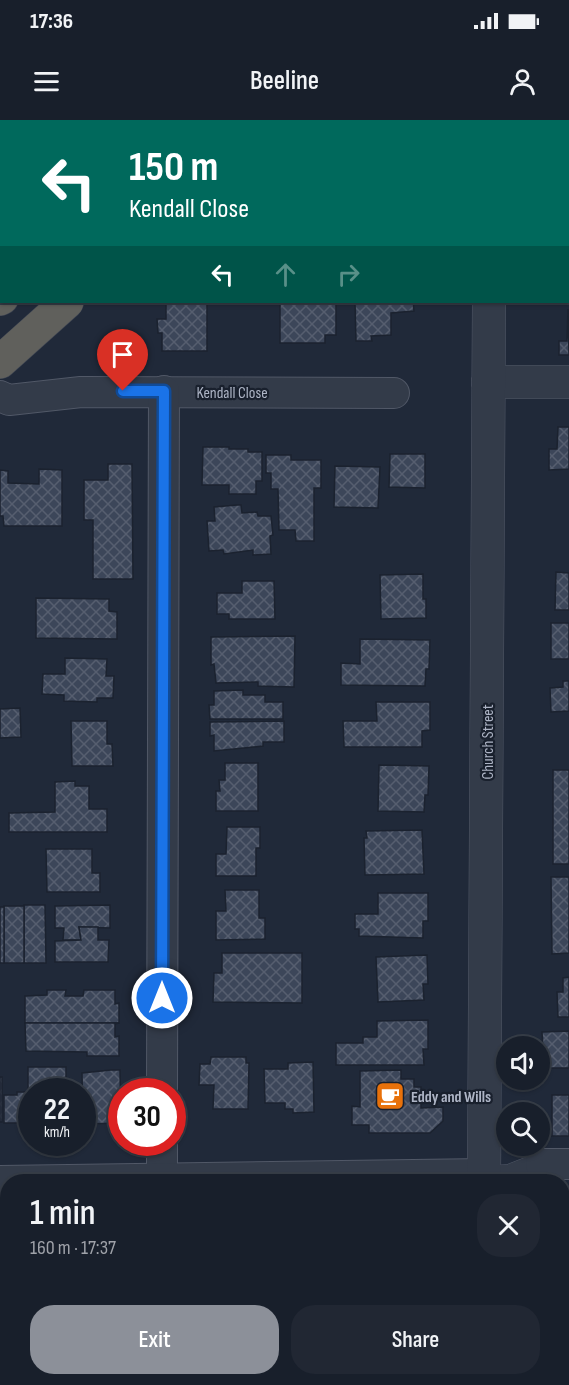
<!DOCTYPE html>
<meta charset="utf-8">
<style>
body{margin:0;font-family:"Sofia Sans Condensed",sans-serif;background:#212733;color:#f1f3f6;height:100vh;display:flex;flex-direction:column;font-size:22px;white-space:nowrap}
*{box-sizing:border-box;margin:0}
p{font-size:20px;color:#9fa2a9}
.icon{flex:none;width:33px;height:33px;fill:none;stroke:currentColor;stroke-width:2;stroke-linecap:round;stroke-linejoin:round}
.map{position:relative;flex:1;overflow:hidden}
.details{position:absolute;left:0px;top:1054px;width:570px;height:212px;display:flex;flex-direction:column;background:#181f2b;border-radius:24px 24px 0 0;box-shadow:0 2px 4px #0004,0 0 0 2px #363d47}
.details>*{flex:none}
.guide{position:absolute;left:0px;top:0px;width:570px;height:183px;box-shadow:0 2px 4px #0004,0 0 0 2px #363d47;background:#00695c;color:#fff;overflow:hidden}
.controls{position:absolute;left:496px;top:916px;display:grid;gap:12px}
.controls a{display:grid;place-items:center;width:54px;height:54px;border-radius:50%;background:#181f2b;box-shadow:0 2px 4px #0004,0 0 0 2px #363d47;font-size:30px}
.speed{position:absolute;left:18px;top:958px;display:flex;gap:12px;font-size:30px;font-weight:700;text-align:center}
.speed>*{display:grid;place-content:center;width:78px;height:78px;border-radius:50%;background:#181f2b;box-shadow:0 2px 4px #0004,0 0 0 2px #363d47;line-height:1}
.speed small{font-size:15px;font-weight:400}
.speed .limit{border:9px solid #d22;background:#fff;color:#111}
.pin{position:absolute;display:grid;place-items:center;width:51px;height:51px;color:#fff;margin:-62px -26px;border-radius:50% 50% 50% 0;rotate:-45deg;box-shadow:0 0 6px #0007}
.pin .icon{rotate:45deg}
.me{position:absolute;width:66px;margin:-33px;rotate:0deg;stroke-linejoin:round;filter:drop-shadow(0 0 4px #0008)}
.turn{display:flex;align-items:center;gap:21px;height:126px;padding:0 30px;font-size:27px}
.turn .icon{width:78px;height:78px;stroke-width:2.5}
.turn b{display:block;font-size:42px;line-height:51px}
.lanes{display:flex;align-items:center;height:57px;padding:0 30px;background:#0003;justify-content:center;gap:30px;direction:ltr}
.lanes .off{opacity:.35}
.round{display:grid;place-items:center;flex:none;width:63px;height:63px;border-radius:24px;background:#212733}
.summary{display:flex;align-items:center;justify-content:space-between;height:102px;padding:0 30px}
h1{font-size:36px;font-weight:600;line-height:45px}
.action{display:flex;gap:12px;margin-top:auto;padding:12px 30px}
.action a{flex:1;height:69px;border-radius:24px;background:#8c9099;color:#fff;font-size:24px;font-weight:600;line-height:69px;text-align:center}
.action a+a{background:#212733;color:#f1f3f6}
.status{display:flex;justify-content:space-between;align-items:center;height:42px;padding:0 30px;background:#181f2b;direction:ltr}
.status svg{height:16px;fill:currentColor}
header{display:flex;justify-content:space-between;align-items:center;height:78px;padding:0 30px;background:#181f2b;font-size:27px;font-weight:600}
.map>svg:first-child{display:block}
.building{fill:url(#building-cross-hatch);stroke:#1b222f;stroke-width:1.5}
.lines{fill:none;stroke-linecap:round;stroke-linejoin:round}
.service-casing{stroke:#515867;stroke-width:16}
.minor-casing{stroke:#515867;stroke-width:32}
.tertiary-casing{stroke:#515867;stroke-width:34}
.trunk-casing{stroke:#3e4553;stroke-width:34}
.service{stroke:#333b49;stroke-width:15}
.minor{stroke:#333b49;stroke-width:30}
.tertiary{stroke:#333b49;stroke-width:33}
.trunk{stroke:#60605c;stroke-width:33}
.route-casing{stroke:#114b97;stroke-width:15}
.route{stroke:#1a73e8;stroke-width:10}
.labels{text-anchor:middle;stroke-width:4.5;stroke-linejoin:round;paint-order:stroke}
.street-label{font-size:16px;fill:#aeb5c6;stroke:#19202d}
.poi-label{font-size:16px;font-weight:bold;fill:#aeb5c6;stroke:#19202d;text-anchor:start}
</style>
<div class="status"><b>17:36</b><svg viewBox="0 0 49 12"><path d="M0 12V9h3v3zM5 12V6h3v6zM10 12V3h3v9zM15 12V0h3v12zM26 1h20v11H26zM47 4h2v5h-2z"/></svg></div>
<header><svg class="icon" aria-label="menu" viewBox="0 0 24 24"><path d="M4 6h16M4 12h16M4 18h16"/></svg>Beeline<svg class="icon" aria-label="person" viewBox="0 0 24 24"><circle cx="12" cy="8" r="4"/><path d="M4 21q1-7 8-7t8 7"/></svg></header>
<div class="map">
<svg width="569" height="1265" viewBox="0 0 569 1265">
<defs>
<pattern id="building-cross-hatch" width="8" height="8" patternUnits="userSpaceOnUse" patternTransform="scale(1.5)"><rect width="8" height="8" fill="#3c4659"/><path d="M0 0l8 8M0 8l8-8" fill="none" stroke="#565e6f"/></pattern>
</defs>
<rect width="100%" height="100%" fill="#202939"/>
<g class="building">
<polygon points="166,182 207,182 207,231 162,231 162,213 158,213 157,199 166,199"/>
<polygon points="280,182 336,182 336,215 325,215 325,223 280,223"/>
<polygon points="355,182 413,182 414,191 391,193 391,215 371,216 372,221 356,221"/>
<polygon points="568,189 569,235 559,235 559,221 567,221"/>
<polygon points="558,307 569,307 569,349 549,350 549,329 557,329"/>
<polygon points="203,327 229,327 229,329 248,329 248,332 262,332 262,361 256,361 256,374 229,374 229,365 202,365"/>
<polygon points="390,334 425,334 425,368 389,367"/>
<polygon points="266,335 291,335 291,340 321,340 321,368 314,368 314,421 296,421 295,410 279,410 278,369 271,369 271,353 266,353"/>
<polygon points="108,344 132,344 133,459 93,459 93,400 84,400 84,360 108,360"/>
<polygon points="335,346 380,347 378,388 334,387"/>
<polygon points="39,349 62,350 62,406 4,406 3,396 0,396 0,350 8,351 8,363 39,364"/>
<polygon points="237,385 241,385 242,393 257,392 258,396 271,396 273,415 270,416 271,434 253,435 253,430 224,434 223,430 209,431 207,401 215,401 214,387"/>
<polygon points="556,452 569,453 569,490 555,490"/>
<polygon points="423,454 423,479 426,479 426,498 381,499 380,455"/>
<polygon points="242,461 274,461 275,499 229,499 229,494 217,494 217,473 242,473"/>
<polygon points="36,478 109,479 109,491 117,492 117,519 36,518"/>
<rect x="551" y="503" width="18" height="36"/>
<polygon points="295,516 294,567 258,566 258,562 216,563 214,544 211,545 211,517"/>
<polygon points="360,519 430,520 429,549 426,549 425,566 341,565 341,543 360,544"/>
<polygon points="65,538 107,539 106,556 114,556 113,578 97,578 97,582 64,581 64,575 42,574 43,554 65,554"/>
<polygon points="563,561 569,561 569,591 551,592 550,568 563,567"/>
<polygon points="243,570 243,575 265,575 265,582 283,582 283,599 210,599 209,585 214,585 214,571"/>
<polygon points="376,582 430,582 430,610 422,611 422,627 344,627 343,601 377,601"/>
<polygon points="20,588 21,617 0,618 0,589"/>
<polygon points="71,601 107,601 107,624 112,624 113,646 72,646"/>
<polygon points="284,601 284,622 263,622 263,626 214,631 214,615 210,616 210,602"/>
<polygon points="225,643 258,643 258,691 216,691 216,671 220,671 219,660 225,660"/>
<polygon points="379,645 429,646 428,675 425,675 424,692 378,691"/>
<rect x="553" y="650" width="16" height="94"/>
<polygon points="75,661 75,666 89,666 89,689 107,689 107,712 9,712 9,693 55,692 55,662"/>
<polygon points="227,707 260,707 260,728 256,728 256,756 216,756 216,734 226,734"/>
<polygon points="422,710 424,754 365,755 364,718 367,718 366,711"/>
<polygon points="46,729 92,729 92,753 100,753 100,772 47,772"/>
<polygon points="551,757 569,757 569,833 552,834"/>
<polygon points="225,770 259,770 259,798 265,798 265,819 216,820 216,791 226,791"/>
<polygon points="378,773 428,773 428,801 423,801 423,818 359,816 359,809 355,809 355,794 378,794"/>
<polygon points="24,785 45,785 46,843 24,843"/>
<polygon points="110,785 110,808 79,807 81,820 63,820 64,808 55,808 55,786"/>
<polygon points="24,786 24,843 4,843 4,786"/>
<rect x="0" y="787" width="4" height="56"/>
<polygon points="79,807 98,807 98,820 109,820 108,842 55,842 55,821 81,820"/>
<polygon points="222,833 302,833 302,883 213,882 214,853 222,853"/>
<polygon points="427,835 428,864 423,864 424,880 378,882 376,837"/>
<polygon points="569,857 569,897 558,897 557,872 563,872 563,858"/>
<polygon points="47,870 66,870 65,876 83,876 84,870 115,870 115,884 119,883 119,903 25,903 25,876 47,875"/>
<polygon points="428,900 428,929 423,929 424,945 336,945 336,923 363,923 363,917 377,917 377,901"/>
<polygon points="25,903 119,903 115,904 115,917 119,916 119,936 87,936 87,932 26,931"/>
<polygon points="569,911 569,948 544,948 542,912"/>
<polygon points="211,937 246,937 246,943 249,943 248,989 213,989 214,965 199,965 200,944 210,944"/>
<polygon points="313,942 314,992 293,993 293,989 285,989 285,983 265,983 264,949 288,949 288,943"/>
<polygon points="28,947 66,947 66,972 32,972 32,1003 4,1003 4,975 17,975 17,972 28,972"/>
<polygon points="111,950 120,950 121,1003 83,1004 82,953"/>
<polygon points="401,950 401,959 414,959 414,967 421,967 421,988 443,987 443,1001 430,1013 369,1013 369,1005 352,1005 352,986 360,987 360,951"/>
<rect x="0" y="957" width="2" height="45"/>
<rect x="552" y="975" width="17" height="41"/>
<polygon points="562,1067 569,1067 569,1146 566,1146 566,1138 562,1138"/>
<polygon points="0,1118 8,1118 8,1173 0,1172"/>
<rect x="562" y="1154" width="7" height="37"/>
<polygon points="0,1196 8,1197 8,1245 0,1245"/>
<rect x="562" y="1224" width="7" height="23"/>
<polygon points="65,1258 97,1258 97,1265 57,1265 65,1264"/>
<rect x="108" y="1258" width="26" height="7"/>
<polygon points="272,1258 272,1265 199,1265 199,1259"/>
<rect x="380" y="1258" width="29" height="7"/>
</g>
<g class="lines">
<g class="service-casing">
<g id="service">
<polyline points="55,0 57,2"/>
<polyline points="484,1054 509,1052 537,1041 541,1044"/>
</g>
</g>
<g class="minor-casing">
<g id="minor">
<polyline points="0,276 9,280 81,272 394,273"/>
<polyline points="162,972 164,271"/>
<polyline points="162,1023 162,1057"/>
<polyline points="541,1044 569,1044"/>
<polyline points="0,1061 484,1054"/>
</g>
</g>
<g class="tertiary-casing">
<g id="tertiary">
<polyline points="488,0 488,2"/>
<polyline points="488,262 569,262"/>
<polyline points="484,1062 489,182"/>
<polyline points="484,1258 484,1265"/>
</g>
</g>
<g class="trunk-casing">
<g id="trunk">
<polyline points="199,2 201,0"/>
<polyline points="267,2 268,0"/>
<polyline points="0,179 2,178"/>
<polyline points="0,242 67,182"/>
</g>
</g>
<use href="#service" class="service"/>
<use href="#minor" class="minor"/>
<use href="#tertiary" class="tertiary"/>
<use href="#trunk" class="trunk"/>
</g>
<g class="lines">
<g class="route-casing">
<polyline id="route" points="123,271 164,271 162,878"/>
</g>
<use href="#route" class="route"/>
</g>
<defs>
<g id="cafe-square" transform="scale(1.5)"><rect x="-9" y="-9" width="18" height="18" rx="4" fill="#e8710a" stroke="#19202d"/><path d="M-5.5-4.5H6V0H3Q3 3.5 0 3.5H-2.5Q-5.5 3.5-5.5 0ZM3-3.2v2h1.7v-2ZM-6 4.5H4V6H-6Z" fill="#fff"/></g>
</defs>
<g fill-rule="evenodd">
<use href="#cafe-square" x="390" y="976"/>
</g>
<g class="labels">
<g class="street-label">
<text x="232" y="278">Kendall Close</text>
<text transform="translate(487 622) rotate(-90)" y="6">Church Street</text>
</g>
<g class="poi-label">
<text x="411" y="982">Eddy and Wills</text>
</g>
</g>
</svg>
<div class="controls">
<a><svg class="icon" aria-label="sound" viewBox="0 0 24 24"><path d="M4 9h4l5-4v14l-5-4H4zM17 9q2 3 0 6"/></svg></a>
<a><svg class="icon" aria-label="search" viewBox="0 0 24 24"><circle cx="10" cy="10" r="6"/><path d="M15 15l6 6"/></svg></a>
</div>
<div class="speed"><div>22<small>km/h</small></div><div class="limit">30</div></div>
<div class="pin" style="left:123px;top:271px;background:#d93025"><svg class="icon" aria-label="arrive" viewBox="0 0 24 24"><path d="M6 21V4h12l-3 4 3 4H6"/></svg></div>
<svg class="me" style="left:162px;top:878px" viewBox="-20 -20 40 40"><circle r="17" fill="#1a73e8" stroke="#fff" stroke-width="3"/><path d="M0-11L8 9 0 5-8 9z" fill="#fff"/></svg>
<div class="guide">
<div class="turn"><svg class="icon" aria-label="left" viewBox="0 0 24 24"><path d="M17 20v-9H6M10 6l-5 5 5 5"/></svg><div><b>150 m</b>Kendall Close</div></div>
<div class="lanes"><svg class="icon" aria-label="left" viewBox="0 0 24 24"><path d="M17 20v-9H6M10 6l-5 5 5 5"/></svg><svg class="icon off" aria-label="ahead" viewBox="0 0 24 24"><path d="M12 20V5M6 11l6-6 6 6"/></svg><svg class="icon off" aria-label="right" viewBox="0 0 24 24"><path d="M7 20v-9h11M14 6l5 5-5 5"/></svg></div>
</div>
<section class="details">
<div class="summary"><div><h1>1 min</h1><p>160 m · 17:37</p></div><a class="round"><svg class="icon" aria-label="close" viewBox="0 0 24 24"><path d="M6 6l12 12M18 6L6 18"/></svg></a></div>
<div class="action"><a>Exit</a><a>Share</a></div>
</section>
</div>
